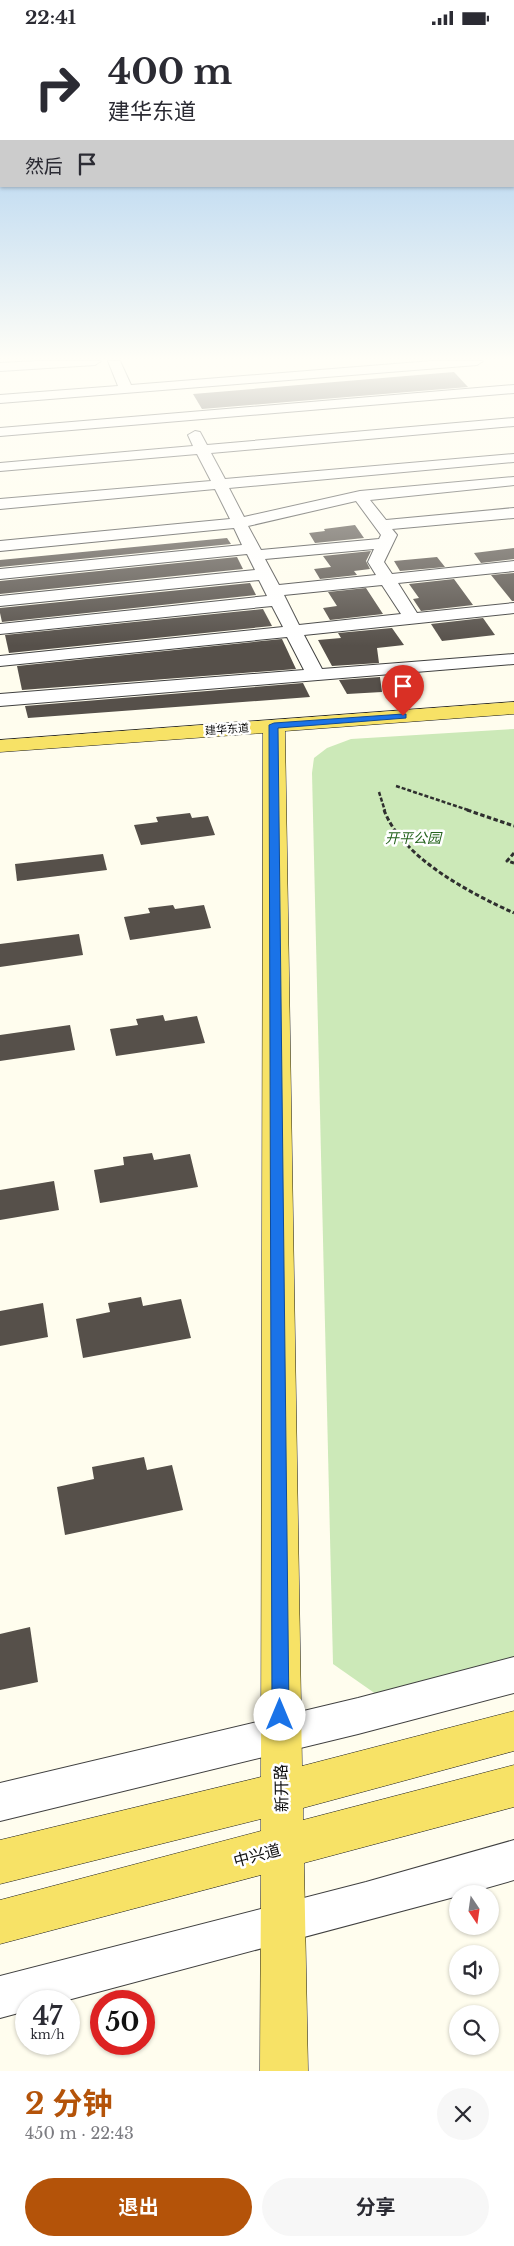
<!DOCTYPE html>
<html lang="zh">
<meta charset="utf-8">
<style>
body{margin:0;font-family:"Libre Baskerville","Noto Sans SC",serif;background:#f7f7f7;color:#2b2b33;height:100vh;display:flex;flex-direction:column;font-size:19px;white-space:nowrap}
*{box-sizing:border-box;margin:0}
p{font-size:16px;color:#7c7c81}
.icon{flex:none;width:28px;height:28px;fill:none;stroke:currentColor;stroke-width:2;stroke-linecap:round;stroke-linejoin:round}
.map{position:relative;height:2036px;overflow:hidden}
.sheet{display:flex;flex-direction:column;background:#fff;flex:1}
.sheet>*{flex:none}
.banner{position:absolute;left:0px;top:0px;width:515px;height:152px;box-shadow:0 1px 4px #0004;background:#fff;color:#2b2b33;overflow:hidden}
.needle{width:32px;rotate:167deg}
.fabs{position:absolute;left:449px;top:1850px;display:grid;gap:10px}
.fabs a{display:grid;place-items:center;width:50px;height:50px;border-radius:50%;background:#fff;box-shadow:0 1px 4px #0004;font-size:25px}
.speed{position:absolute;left:15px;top:1955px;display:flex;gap:10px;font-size:25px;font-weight:700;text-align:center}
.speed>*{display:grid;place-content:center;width:65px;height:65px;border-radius:50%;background:#fff;box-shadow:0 1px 4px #0004;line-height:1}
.speed small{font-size:12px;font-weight:400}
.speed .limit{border:8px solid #d22;background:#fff;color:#111}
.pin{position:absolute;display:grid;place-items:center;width:42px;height:42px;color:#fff;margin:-51px -21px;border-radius:50% 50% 50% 0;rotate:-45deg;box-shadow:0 0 5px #0007}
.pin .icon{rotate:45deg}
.me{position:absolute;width:55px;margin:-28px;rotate:0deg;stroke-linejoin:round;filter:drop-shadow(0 0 4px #0008)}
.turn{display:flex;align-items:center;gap:18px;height:105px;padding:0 25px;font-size:22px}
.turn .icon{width:65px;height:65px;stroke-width:2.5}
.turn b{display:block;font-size:35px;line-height:42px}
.then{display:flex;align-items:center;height:48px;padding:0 25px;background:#0003;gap:10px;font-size:19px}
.round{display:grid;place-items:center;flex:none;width:52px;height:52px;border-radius:26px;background:#f7f7f7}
.overview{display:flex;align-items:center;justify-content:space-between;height:85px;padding:0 25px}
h1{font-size:30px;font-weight:700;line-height:38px;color:#b45309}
.cta{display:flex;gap:10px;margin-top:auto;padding:10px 25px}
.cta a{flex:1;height:58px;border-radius:30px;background:#b45309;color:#fff;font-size:20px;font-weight:700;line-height:58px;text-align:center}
.cta a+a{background:#f7f7f7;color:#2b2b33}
.status{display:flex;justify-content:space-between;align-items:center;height:35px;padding:0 25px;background:#fff;direction:ltr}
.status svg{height:14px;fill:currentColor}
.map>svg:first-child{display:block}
.green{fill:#cce9b8}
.building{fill:#56504a}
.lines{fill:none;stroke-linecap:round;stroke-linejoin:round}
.minor-casing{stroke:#404040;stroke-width:2}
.major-casing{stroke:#1e1e1e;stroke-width:1}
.path-far1{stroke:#2f2f2f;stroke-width:2.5;stroke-dasharray:4 2;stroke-linecap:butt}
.path{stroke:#2f2f2f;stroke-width:3;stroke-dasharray:4.5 2.5;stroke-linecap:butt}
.minor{fill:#fff;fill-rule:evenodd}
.major{fill:#f7e266;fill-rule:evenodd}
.route{fill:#1a73e8;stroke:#114b97}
.labels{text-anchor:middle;stroke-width:5;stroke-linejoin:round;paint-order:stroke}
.far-street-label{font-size:11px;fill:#0d0d0d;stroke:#fff}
.park-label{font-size:14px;font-style:italic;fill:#26641e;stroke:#fff}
.near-street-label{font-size:16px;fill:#0d0d0d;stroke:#fff}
</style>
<div class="status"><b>22:41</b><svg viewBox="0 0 49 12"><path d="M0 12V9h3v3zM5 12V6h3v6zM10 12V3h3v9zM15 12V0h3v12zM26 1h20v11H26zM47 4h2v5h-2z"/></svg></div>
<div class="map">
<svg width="514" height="2036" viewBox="0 0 514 2036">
<rect width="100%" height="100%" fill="#fffdee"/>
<polygon class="green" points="514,694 514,1648 403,1678 333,1629 312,738 314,723 327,713 351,704"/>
<g class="building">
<polygon points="454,337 468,352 202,374 193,359"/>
<polygon points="355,490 364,503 315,508 309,498 325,496 324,494"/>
<polygon points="227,503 231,509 0,532 0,525"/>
<polygon points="514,513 514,524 481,528 474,518"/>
<polygon points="371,516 366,526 370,534 354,536 357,540 320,544 314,534 331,532 323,521"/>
<polygon points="237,522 243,534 0,559 0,546"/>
<polygon points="437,522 445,532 400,536 394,526"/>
<polygon points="514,538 514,566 512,566 491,540"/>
<polygon points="454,544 473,570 421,576 413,564 419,563 409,549"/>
<polygon points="250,548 256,560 2,587 0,578 0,573"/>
<polygon points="366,553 383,579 330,585 323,573 337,571 328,557"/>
<polygon points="263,574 272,591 9,618 5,600"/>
<polygon points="483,583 495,600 442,606 431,589"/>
<polygon points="392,593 404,610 377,613 379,628 332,631 318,605 341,603 338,598"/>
<polygon points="282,604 296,634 22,655 17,631"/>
<polygon points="380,642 382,657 347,659 339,645"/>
<polygon points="303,648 310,662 28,683 25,671"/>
<polygon points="190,778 192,783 208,781 215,800 141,810 134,790 158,787 156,782"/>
<polygon points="103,819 107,835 17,846 15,829"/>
<polygon points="173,870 175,874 204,870 211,893 130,905 124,882 150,878 148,873"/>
<polygon points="79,899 83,920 0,932 0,909"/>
<polygon points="163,980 165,986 197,981 205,1008 116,1021 110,994 138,990 136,984"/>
<polygon points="70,990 75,1015 0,1026 0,1000"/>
<polygon points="152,1118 154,1125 190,1119 198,1152 100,1168 94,1135 124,1130 123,1122"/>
<polygon points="54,1146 59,1175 0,1185 0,1155"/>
<polygon points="141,1262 143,1271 181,1264 191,1303 83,1323 76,1284 110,1277 108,1268"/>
<polygon points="43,1268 48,1302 0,1311 0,1276"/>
<polygon points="144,1422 147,1435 172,1430 183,1475 65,1500 57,1452 94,1444 92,1432"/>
<polygon points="30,1592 38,1647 0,1655 0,1599"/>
</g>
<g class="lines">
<g class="minor-casing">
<g id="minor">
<polygon points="38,326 101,326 95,330 0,336 0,328"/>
<polygon points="108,326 120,326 131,350 432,326 483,326 477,330 0,368 0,360 118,351"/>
<polygon points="514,350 514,358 0,401 0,393"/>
<path d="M514,383v8l-303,27 14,26 289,-25v8l-285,26 15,29 116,-26 154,-14v8l-144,15 16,20 128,-12v10l-122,11 5,6 -13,27 8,12 122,-13v10l-116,12 19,30 97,-10v10l-210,22 18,34 192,-15v10l-514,42v-12l304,-24 -17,-33 -287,29v-10l283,-29 -11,-21 -272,28v-10l267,-28 -8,-16 -259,26v-10l255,-26 -8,-16 -247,25v-10l242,-24 -8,-17 -234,23v-10l230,-22 -15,-30 -215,20v-10l211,-18 -14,-27 -197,17v-8l193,-17 -5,-11 7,-4 5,1 7,13zM356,466l25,34 -2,4 -118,11 -13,-24zM374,514l-6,13 8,13 -97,10 -14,-26zM382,550l19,29 -102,11 -15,-30z"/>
<polygon points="514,1622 514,1658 358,1699 0,1786 0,1748 358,1663"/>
<polygon points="514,1805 514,1845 465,1859 458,1859 458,1861 64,1966 26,1966 26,1976 0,1983 0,1941 366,1847"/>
</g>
</g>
<g class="major-casing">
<polygon id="major" points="514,667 514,679 285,696 302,1731 514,1676 514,1716 303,1773 303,1785 514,1730 514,1772 304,1828 308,2036 260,2036 261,1840 0,1909 0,1865 261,1796 261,1784 0,1849 0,1805 261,1742 263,698 0,717 0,705"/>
</g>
<g class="path-far1">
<polyline points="396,751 471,776"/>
<polyline points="379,757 385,776"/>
</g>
<g class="path">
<path d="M384,775c18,48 86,83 130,103"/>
<polyline points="467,775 514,791"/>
<polyline points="514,818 507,826 514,828"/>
</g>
<use href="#minor" class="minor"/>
<use href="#major" class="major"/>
</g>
<linearGradient id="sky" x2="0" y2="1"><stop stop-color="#93c2ed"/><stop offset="0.53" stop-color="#fffef7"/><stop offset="1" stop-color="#fffef7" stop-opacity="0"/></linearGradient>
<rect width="514" height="611" fill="url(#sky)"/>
<polygon class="route" points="403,679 406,679 406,683 278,693 289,1680 286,1686 280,1688 275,1686 272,1680 269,690 274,688"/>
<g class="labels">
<g class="far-street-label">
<text transform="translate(227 694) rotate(-4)" y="4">建华东道</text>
</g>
<g class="park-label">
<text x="413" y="808">开平公园</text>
</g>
<g class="near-street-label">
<text transform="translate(281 1753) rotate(-91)" y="6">新开路</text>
<text transform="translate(257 1820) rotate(-15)" y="6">中兴道</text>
</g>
</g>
</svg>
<div class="fabs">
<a><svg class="needle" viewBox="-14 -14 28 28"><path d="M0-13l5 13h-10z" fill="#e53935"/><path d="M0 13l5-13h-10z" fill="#7c7c81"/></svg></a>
<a><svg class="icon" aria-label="sound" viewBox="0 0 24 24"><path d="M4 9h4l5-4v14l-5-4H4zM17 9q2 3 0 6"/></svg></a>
<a><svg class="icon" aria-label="search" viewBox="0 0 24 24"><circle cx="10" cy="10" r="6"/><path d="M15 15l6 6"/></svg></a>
</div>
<div class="speed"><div>47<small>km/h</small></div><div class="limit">50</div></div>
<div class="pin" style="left:403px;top:681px;background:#d93025"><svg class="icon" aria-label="arrive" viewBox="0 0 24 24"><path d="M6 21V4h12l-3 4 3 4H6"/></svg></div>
<svg class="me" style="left:280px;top:1680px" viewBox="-20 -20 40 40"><circle r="19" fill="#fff"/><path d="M0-13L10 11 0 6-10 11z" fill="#1a73e8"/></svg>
<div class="banner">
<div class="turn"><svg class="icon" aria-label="right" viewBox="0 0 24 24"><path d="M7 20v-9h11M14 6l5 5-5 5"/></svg><div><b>400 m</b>建华东道</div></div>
<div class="then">然后<svg class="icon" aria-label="arrive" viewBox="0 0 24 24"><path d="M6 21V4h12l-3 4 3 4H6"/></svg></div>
</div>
</div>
<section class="sheet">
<div class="overview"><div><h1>2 分钟</h1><p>450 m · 22:43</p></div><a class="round"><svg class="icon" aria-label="close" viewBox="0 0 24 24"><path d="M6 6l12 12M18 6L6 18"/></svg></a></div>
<div class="cta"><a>退出</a><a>分享</a></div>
</section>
